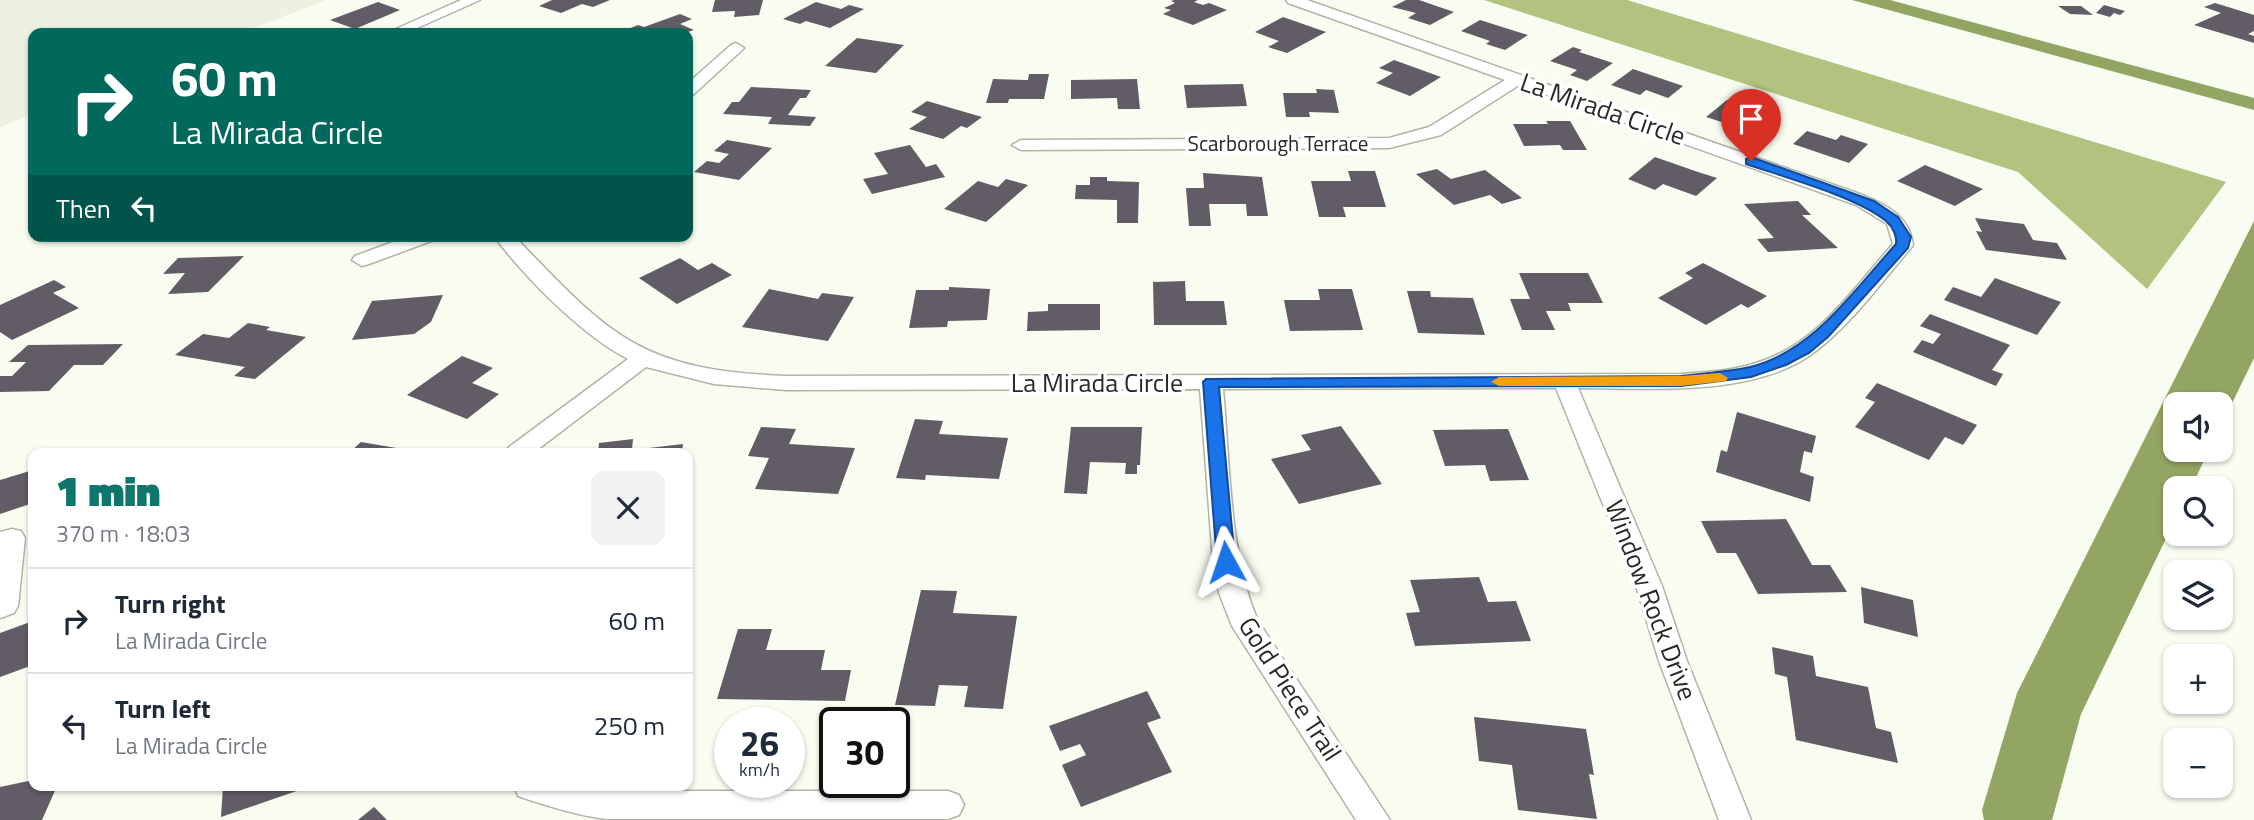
<!DOCTYPE html>
<meta charset="utf-8">
<style>
body{margin:0;font-family:"Titillium Web",sans-serif;background:#f2f2f3;color:#1f2937;height:100vh;display:flex;flex-direction:column;font-size:26px;white-space:nowrap}
*{box-sizing:border-box;margin:0}
p{font-size:23px;color:#747a83}
.icon{flex:none;width:38px;height:38px;fill:none;stroke:currentColor;stroke-width:2;stroke-linecap:round;stroke-linejoin:round}
.map{position:relative;flex:1;overflow:hidden}
.panel{position:absolute;left:28px;top:448px;width:665px;height:343px;display:flex;flex-direction:column;background:#fff;border-radius:14px;box-shadow:0 2px 5px #0004}
.panel>*{flex:none}
.guide{position:absolute;left:28px;top:28px;width:665px;height:214px;border-radius:14px;box-shadow:0 2px 5px #0004;background:#00695c;color:#fff;overflow:hidden}
.controls{position:absolute;left:2163px;top:392px;display:grid;gap:14px}
.controls a{display:grid;place-items:center;width:70px;height:70px;border-radius:14px;background:#fff;box-shadow:0 2px 5px #0004;font-size:35px}
.speed{position:absolute;left:714px;top:707px;display:flex;gap:14px;font-size:35px;font-weight:700;text-align:center}
.speed>*{display:grid;place-content:center;width:91px;height:91px;border-radius:50%;background:#fff;box-shadow:0 2px 5px #0004;line-height:1}
.speed small{font-size:18px;font-weight:400}
.speed .limit{border:4px solid #111;border-radius:10px;background:#fff;color:#111}
.pin{position:absolute;display:grid;place-items:center;width:60px;height:60px;color:#fff;margin:-72px -30px;border-radius:50% 50% 50% 0;rotate:-45deg;box-shadow:0 0 7px #0007}
.pin .icon{rotate:45deg}
.me{position:absolute;width:77px;margin:-38px;rotate:355deg;stroke-linejoin:round;filter:drop-shadow(0 0 5px #0008)}
.turn{display:flex;align-items:center;gap:24px;height:147px;padding:0 28px;font-size:32px}
.turn .icon{width:91px;height:91px;stroke-width:2.5}
.turn b{display:block;font-size:49px;line-height:60px}
.then{display:flex;align-items:center;height:66px;padding:0 28px;background:#0003;gap:14px;font-size:26px}
.round{display:grid;place-items:center;flex:none;width:74px;height:74px;border-radius:14px;background:#f2f2f3}
.head{display:flex;align-items:center;justify-content:space-between;height:119px;padding:0 28px}
h1{font-size:42px;font-weight:800;line-height:52px;color:#0f766e}
ul{padding:0;list-style:none}
li{display:flex;align-items:center;gap:21px;height:105px;padding:0 28px;border-top:2px solid #e0e1e3}
li div{flex:1}
li b{display:block;font-size:26px}
li em{font-style:normal}
.map>svg:first-child{display:block}
.built{fill:#ecf2df}
.forest{fill:#b1c37f}
.water{fill:#93a562}
.building{fill:#615c66}
.lines{fill:none;stroke-linecap:round;stroke-linejoin:round}
.street-casing{stroke:#b0b4a8;stroke-width:3}
.street{fill:#fff;fill-rule:evenodd}
.route{fill:#1a73e8;stroke:#114b97;stroke-width:2}
.slow{fill:#f59e0b}
.labels{text-anchor:middle;stroke-width:7;stroke-linejoin:round;paint-order:stroke}
.far-street-label{font-size:21px;fill:#282925;stroke:#fff}
.street-label{font-size:26px;fill:#282925;stroke:#fff}
</style>
<div class="map">
<svg width="2254" height="820" viewBox="0 0 2254 820">
<rect width="100%" height="100%" fill="#f9fdf1"/>
<polygon class="built" points="0,0 326,0 241,33 33,33 33,114 0,127"/>
<polygon class="forest" points="1484,0 1627,0 2226,182 2147,289 2018,172"/>
<g class="water">
<polygon points="1852,0 1890,0 2254,98 2254,110"/>
<polygon points="2254,221 2254,358 2221,426 2221,404 2175,404 2175,450 2209,450 2191,488 2175,488 2175,520 2081,714 2052,820 1984,820 1982,810 2017,693"/>
</g>
<g class="building">
<polygon points="552,0 610,0 593,7 582,4 561,13 539,6"/>
<polygon points="715,0 763,0 759,15 734,17 735,11 712,12"/>
<polygon points="1174,0 1198,0 1194,2 1203,5 1209,3 1227,10 1193,25 1163,14 1171,10 1164,8 1175,3 1171,1"/>
<polygon points="1406,0 1419,0 1454,12 1430,25 1408,18 1416,13 1392,7"/>
<polygon points="378,2 400,10 355,29 330,20"/>
<polygon points="816,2 841,9 849,5 864,9 830,28 806,21 800,24 783,19"/>
<polygon points="2215,3 2254,15 2254,31 2248,34 2254,36 2254,43 2194,25 2221,13 2204,7"/>
<polygon points="2104,5 2125,11 2120,15 2114,13 2110,17 2096,13"/>
<polygon points="2058,6 2081,6 2093,15 2070,14"/>
<polygon points="680,14 692,19 680,24 694,30 685,33 628,33 623,31 638,25 644,27"/>
<polygon points="1283,17 1326,32 1287,53 1268,47 1279,41 1255,32"/>
<polygon points="1480,20 1528,35 1505,50 1486,44 1490,41 1461,31"/>
<polygon points="857,38 904,45 876,73 825,66"/>
<polygon points="1573,47 1582,50 1579,52 1613,63 1587,81 1570,75 1577,70 1550,61"/>
<polygon points="1394,60 1441,77 1410,96 1376,83 1393,73 1379,68"/>
<polygon points="1633,69 1683,86 1668,98 1646,90 1640,95 1611,85"/>
<polygon points="1029,74 1049,74 1044,99 1009,99 1008,103 986,103 993,79 1028,80"/>
<polygon points="1137,79 1140,109 1118,109 1117,98 1071,99 1071,80"/>
<polygon points="1243,84 1247,106 1187,108 1184,85"/>
<polygon points="751,87 811,90 806,98 800,98 788,115 816,117 810,126 768,124 772,117 723,114 732,102 739,102"/>
<polygon points="1316,89 1334,90 1339,113 1309,112 1310,117 1286,117 1283,93 1317,93"/>
<polygon points="1727,100 1780,118 1766,130 1740,122 1734,126 1706,117"/>
<polygon points="927,101 982,117 967,128 961,126 943,139 909,129 927,117 911,112"/>
<polygon points="1546,121 1570,121 1587,150 1563,150 1560,145 1524,146 1513,124 1548,124"/>
<polygon points="1807,131 1836,140 1841,135 1868,144 1849,163 1793,144"/>
<polygon points="727,140 772,148 739,180 694,172 707,161 719,163 729,154 714,151"/>
<polygon points="910,145 926,167 936,164 945,177 872,194 863,179 888,174 874,153"/>
<polygon points="1655,157 1698,172 1717,178 1696,196 1663,184 1655,190 1628,179"/>
<polygon points="1925,165 1983,189 1955,206 1897,181"/>
<polygon points="1437,169 1451,179 1485,170 1522,198 1502,204 1490,195 1454,205 1416,174"/>
<polygon points="1348,171 1375,171 1386,207 1343,207 1346,217 1319,217 1311,181 1351,181"/>
<polygon points="1203,173 1262,177 1268,216 1247,216 1246,204 1209,204 1211,226 1189,226 1186,188 1204,188"/>
<polygon points="1090,177 1107,177 1107,181 1139,182 1138,223 1117,223 1117,200 1075,199 1076,185 1090,185"/>
<polygon points="1006,179 1028,185 986,222 944,209 978,181 998,187"/>
<polygon points="1798,201 1811,215 1802,215 1838,248 1768,252 1757,239 1774,238 1744,204"/>
<polygon points="1975,218 2024,224 2033,240 2057,243 2067,260 1986,250 1976,231 1982,232"/>
<polygon points="244,256 208,292 168,294 185,273 163,274 178,258"/>
<polygon points="680,258 698,270 712,263 732,275 677,304 639,278"/>
<polygon points="1703,263 1767,296 1748,308 1741,304 1706,325 1658,298 1693,278 1685,273"/>
<polygon points="1519,273 1588,273 1603,303 1568,303 1571,311 1546,311 1555,330 1522,330 1510,299 1530,299"/>
<polygon points="1995,278 2061,302 2037,335 1944,300 1953,287 1981,297"/>
<polygon points="54,280 66,287 53,293 79,308 12,340 0,332 0,305"/>
<polygon points="1185,281 1186,301 1224,301 1227,325 1154,325 1153,282"/>
<polygon points="949,287 990,289 987,320 948,321 947,327 909,328 916,290 949,290"/>
<polygon points="769,289 818,299 822,293 854,297 828,341 742,327"/>
<polygon points="1318,289 1352,289 1363,330 1290,331 1284,300 1320,300"/>
<polygon points="1407,291 1430,291 1431,297 1473,298 1485,335 1418,333"/>
<polygon points="443,295 431,322 414,334 352,340 372,301"/>
<polygon points="1048,304 1100,304 1100,330 1027,331 1028,312 1048,311"/>
<polygon points="1930,314 2010,345 1992,370 2003,374 1996,386 1913,352 1922,340 1933,344 1941,334 1920,326"/>
<polygon points="248,323 270,327 266,330 306,337 255,379 234,376 245,367 175,355 203,334 229,338"/>
<polygon points="123,344 103,365 74,365 49,391 0,392 0,376 12,376 26,362 9,362 28,345"/>
<polygon points="462,356 493,368 472,383 499,394 467,419 407,395"/>
<polygon points="1877,383 1977,425 1963,445 1945,437 1929,460 1855,427 1875,402 1865,398"/>
<polygon points="1737,412 1816,436 1812,453 1804,451 1800,472 1814,477 1810,502 1716,472 1721,450 1727,452"/>
<polygon points="915,419 943,421 939,434 1008,438 999,479 926,475 925,480 896,478"/>
<polygon points="1341,426 1382,484 1299,504 1271,459 1311,450 1301,435"/>
<polygon points="761,427 796,429 789,444 855,448 838,494 755,489 769,458 748,456"/>
<polygon points="1071,427 1142,427 1140,465 1137,465 1137,474 1125,474 1126,463 1090,462 1087,494 1064,493"/>
<polygon points="1508,429 1529,480 1490,481 1485,465 1445,466 1433,430"/>
<polygon points="633,439 632,450 683,444 682,453 598,453 599,443"/>
<polygon points="361,442 420,452 420,453 349,453"/>
<polygon points="33,470 33,503 0,514 0,480"/>
<polygon points="1786,519 1812,565 1830,565 1847,592 1758,594 1736,553 1717,553 1701,521"/>
<polygon points="1479,577 1488,602 1516,601 1531,641 1415,646 1406,613 1420,612 1410,580"/>
<polygon points="1861,587 1913,600 1918,637 1864,623"/>
<polygon points="921,590 957,591 953,613 1017,616 1003,709 964,707 968,686 939,685 935,706 895,705"/>
<polygon points="33,621 33,665 0,677 0,633"/>
<polygon points="738,629 772,629 766,650 825,650 821,670 851,670 845,701 717,699"/>
<polygon points="1772,647 1813,656 1816,676 1868,687 1876,728 1891,732 1898,763 1796,740 1787,677 1775,674"/>
<polygon points="1147,691 1161,718 1147,723 1172,772 1081,807 1062,765 1086,755 1080,744 1060,751 1049,726"/>
<polygon points="1474,717 1586,729 1594,775 1589,774 1597,819 1518,810 1512,765 1479,761"/>
<polygon points="33,780 33,786 57,786 42,820 0,820 0,787"/>
<polygon points="223,786 311,786 221,817"/>
<polygon points="374,807 387,820 358,820"/>
</g>
<g class="lines">
<g class="street-casing">
<g id="street">
<polygon points="461,0 480,0 406,33 387,33"/>
<path d="M1286,0h21l553,194c25,10 50,22 53,51l-3,4c-30,35 -57,73 -94,102 -61,47 -164,37 -238,37l84,198 25,75 64,159h-32l-60,-159 -23,-75 -80,-198 -333,1c7,73 6,166 35,232l132,199h-34l-124,-194 -13,-33 -6,-31 -13,-173 -414,1 -72,-6 -68,-17 -113,86h-28l4,-6 119,-88c-45,-23 -104,-82 -134,-123h20c97,101 126,134 272,140l895,-2c25,-2 51,-3 75,-11 61,-18 97,-74 137,-119l-6,-20 -31,-19 -337,-120 -78,50 -52,13 -368,2 -9,-5 9,-5 368,-2 40,-11 76,-47 -217,-77z"/>
<polygon points="736,43 744,48 741,51 694,94 688,96 688,83 731,45"/>
<polygon points="409,236 436,236 434,240 369,264 362,266 352,260 355,256"/>
<polygon points="12,529 21,531 25,538 18,606 14,613 0,618 0,532"/>
<path d="M514,786h58l34,5h342l11,4 5,10 -5,10 -11,4h-342c-30,-4 -59,-13 -88,-23z"/>
</g>
</g>
<use href="#street" class="street"/>
</g>
<path class="route" d="M1751,157l123,44 24,16 13,20 -3,11 -80,89 -19,16 -23,12 -35,12 -70,9 -462,1 16,175 -3,4h-12l-3,-4 -14,-180 3,-3 475,-3c23,-3 47,-4 69,-9 64,-16 104,-77 146,-123 1,-8 -3,-17 -10,-23 -29,-24 -102,-44 -140,-57v-5z"/>
<polygon class="slow" points="1720,373 1728,378 1726,381 1681,386 1499,386 1491,382 1499,377 1681,376"/>
<g class="labels">
<g class="far-street-label">
<text x="1278" y="151">Scarborough Terrace</text>
</g>
<g class="street-label">
<text transform="translate(1603 109) rotate(19)" y="9">La Mirada Circle</text>
<text x="1097" y="392">La Mirada Circle</text>
<text transform="translate(1651 600) rotate(69)" y="9">Window Rock Drive</text>
<text transform="translate(1290 689) rotate(57)" y="9">Gold Piece Trail</text>
</g>
</g>
</svg>
<div class="controls">
<a><svg class="icon" aria-label="sound" viewBox="0 0 24 24"><path d="M4 9h4l5-4v14l-5-4H4zM17 9q2 3 0 6"/></svg></a>
<a><svg class="icon" aria-label="search" viewBox="0 0 24 24"><circle cx="10" cy="10" r="6"/><path d="M15 15l6 6"/></svg></a>
<a><svg class="icon" aria-label="layers" viewBox="0 0 24 24"><path d="M12 4l9 5-9 5-9-5zM3 14l9 5 9-5"/></svg></a>
<a>+</a>
<a>−</a>
</div>
<div class="speed"><div>26<small>km/h</small></div><div class="limit">30</div></div>
<div class="pin" style="left:1751px;top:161px;background:#d93025"><svg class="icon" aria-label="arrive" viewBox="0 0 24 24"><path d="M6 21V4h12l-3 4 3 4H6"/></svg></div>
<svg class="me" style="left:1226px;top:562px" viewBox="-20 -20 40 40"><path d="M0-17L14 15 0 8-14 15z" fill="#1a73e8" stroke="#fff" stroke-width="4"/></svg>
<div class="guide">
<div class="turn"><svg class="icon" aria-label="right" viewBox="0 0 24 24"><path d="M7 20v-9h11M14 6l5 5-5 5"/></svg><div><b>60 m</b>La Mirada Circle</div></div>
<div class="then">Then<svg class="icon" aria-label="left" viewBox="0 0 24 24"><path d="M17 20v-9H6M10 6l-5 5 5 5"/></svg></div>
</div>
<section class="panel">
<div class="head"><div><h1>1 min</h1><p>370 m · 18:03</p></div><a class="round"><svg class="icon" aria-label="close" viewBox="0 0 24 24"><path d="M6 6l12 12M18 6L6 18"/></svg></a></div>
<ul>
<li><svg class="icon" aria-label="right" viewBox="0 0 24 24"><path d="M7 20v-9h11M14 6l5 5-5 5"/></svg><div><b>Turn right</b><p>La Mirada Circle</p></div><em>60 m</em></li>
<li><svg class="icon" aria-label="left" viewBox="0 0 24 24"><path d="M17 20v-9H6M10 6l-5 5 5 5"/></svg><div><b>Turn left</b><p>La Mirada Circle</p></div><em>250 m</em></li>
</ul>
</section>
</div>
